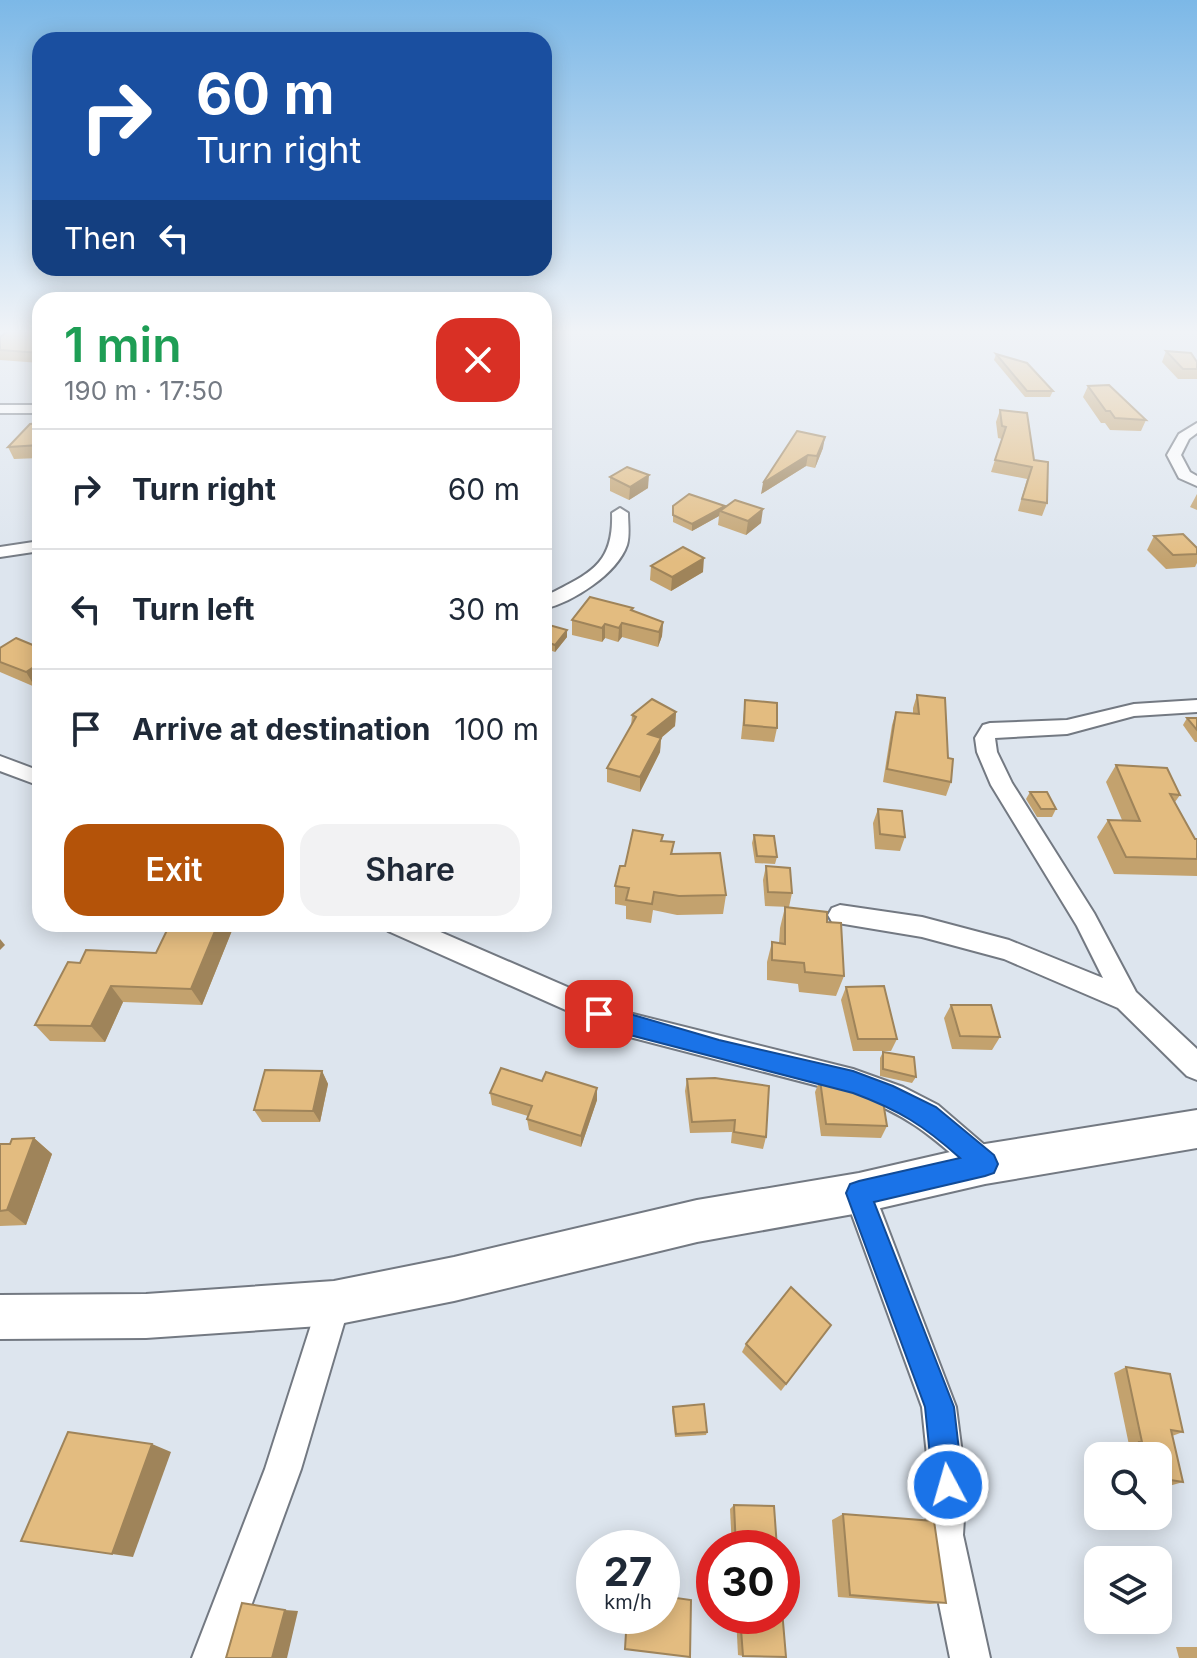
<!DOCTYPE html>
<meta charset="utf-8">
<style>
body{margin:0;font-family:Inter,sans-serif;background:#f2f2f3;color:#1f2937;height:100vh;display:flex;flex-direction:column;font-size:30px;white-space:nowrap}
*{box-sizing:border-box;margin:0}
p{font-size:26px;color:#747a83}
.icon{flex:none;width:44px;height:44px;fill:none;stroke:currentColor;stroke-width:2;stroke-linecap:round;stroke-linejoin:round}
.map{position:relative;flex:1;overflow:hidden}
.details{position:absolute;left:32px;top:292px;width:520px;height:640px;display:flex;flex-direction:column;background:#fff;border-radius:24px;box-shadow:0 4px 20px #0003}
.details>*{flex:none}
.hud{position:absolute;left:32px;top:32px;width:520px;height:244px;border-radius:24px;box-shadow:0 4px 20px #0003;background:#1a4fa0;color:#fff;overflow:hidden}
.controls{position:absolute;left:1084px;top:1442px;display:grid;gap:16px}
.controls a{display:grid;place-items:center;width:88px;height:88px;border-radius:16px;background:#fff;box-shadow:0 4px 20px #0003;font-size:40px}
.speed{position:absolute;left:576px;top:1530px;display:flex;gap:16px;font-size:40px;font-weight:700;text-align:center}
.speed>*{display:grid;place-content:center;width:104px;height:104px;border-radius:50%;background:#fff;box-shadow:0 4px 20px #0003;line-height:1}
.speed small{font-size:20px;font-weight:400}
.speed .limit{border:12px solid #d22;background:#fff;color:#111}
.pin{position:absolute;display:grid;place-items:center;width:68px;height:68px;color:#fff;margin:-34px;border-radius:16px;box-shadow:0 4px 12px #0006}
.me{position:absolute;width:88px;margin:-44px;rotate:354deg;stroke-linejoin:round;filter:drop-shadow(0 0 6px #0008)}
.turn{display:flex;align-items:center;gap:28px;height:168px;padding:0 32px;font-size:36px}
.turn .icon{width:104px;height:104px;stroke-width:2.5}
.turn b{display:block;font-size:56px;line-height:68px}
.then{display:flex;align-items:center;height:76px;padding:0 32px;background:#0003;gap:16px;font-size:30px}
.round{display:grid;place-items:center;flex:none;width:84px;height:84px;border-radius:24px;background:#f2f2f3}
.headline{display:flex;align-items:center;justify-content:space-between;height:136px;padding:0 32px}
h1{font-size:48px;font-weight:600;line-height:60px;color:#1e9e55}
.action{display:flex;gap:16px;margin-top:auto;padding:16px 32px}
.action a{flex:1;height:92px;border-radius:24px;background:#b45309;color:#fff;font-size:32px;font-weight:600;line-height:92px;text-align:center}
.action a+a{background:#f2f2f3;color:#1f2937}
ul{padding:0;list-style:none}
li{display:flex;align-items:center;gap:24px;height:120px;padding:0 32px;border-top:2px solid #e0e1e3}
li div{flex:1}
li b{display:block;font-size:30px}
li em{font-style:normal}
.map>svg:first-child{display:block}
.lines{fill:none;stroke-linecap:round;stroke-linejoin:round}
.street-casing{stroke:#737982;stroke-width:4}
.secondary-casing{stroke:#737982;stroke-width:4}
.street{fill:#fff;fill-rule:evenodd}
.secondary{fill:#fff;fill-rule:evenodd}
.wall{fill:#c3a26e}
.shaded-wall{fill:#9f845a}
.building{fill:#e3bc80;stroke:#9f845a;stroke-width:2}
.route{fill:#1a73e8;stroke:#114b97;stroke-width:2}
</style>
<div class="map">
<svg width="1197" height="1658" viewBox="0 0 1197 1658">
<rect width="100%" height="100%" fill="#dde5ee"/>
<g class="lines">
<g class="street-casing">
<g id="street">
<rect x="0" y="405" width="40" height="8"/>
<polygon points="1197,423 1197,433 1189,439 1181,455 1190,472 1197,476 1197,486 1179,478 1167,455 1179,434"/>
<path d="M620,508l8,5c0,10 2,22 -1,32 -10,29 -54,57 -83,64v-12c43,-23 70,-30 68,-84z"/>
<polygon points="40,541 40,551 0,557 0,547"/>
<polygon points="1197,700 1197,712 1134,716 1067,734 995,738 997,752 1012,783 1094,913 1136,992 1197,1049 1197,1080 1187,1076 1118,1008 1004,959 922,937 832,922 828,915 832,908 840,905 922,917 1009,940 1103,978 1077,926 991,785 977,752 975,738 983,725 990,723 1067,720 1134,704"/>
<polygon points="0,756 40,771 40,786 0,771"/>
<path d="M385,924h37l203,88 228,57 50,18 35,18 57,49 5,10 -5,10 -10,5 -10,-5c-44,-38 -66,-59 -122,-79l-231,-60 -234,-104z"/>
<polygon points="859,1178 870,1182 956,1407 966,1485 963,1535 990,1658 950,1658 925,1535 930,1485 922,1407 844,1193 848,1182"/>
<polygon points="334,1287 345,1292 350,1303 301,1469 232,1658 192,1658 265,1469 318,1303 323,1292"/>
</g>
</g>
<g class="secondary-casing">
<polygon id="secondary" points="1197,1110 1197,1148 985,1184 859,1213 697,1242 454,1301 334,1325 146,1338 0,1339 0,1295 146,1294 334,1281 454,1257 697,1200 859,1173 985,1144"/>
</g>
<use href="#street" class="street"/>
<use href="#secondary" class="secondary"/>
</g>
<g class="wall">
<polygon points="40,330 40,363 0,360 0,337"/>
<polygon points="1166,351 1197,362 1197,379 1178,379 1162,362"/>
<polygon points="996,354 1053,391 1050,397 1025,397 994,360"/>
<polygon points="1088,386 1146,420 1141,431 1110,430 1105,423 1101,423 1083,397"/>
<polygon points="1000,410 1034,460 1047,503 1042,516 1018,511 1027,479 991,472 1002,439 998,438 996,422"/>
<polygon points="40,423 40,458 14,459 8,447"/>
<polygon points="797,431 823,448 815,468 806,466 761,494"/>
<polygon points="610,477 648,488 629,500 610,491"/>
<polygon points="689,494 761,523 746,535 718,525 719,516 692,531 673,522 673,506"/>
<polygon points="1197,494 1197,510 1190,507"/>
<polygon points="1154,536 1197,548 1197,563 1195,567 1166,569 1147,550"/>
<polygon points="651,566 703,572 671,591 650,580"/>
<polygon points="633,611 663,622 662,636 658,647 622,637 618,642 605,638 602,642 572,635 572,620"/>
<polygon points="544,631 567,637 555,652 544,648"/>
<polygon points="0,648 40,648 40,683 35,687 0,672"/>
<polygon points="917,695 948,758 951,782 946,796 883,782 892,725 896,712 913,713 913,708"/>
<polygon points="745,700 777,728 774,742 741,739"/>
<polygon points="676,712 675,726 661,738 660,752 640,792 607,782 607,768 631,726 632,715"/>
<polygon points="1187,718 1197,718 1197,742 1195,742 1183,725"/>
<polygon points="1116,765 1180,795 1175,802 1195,839 1197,839 1197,876 1114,874 1097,837 1108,820 1122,820 1106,782"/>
<polygon points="1030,792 1056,809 1052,817 1037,817 1026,799"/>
<polygon points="878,809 905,837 900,851 875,849 873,823"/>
<polygon points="663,835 662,841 674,842 672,854 726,895 723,914 677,915 653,910 651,923 626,919 626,906 615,904 615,886 625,866"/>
<polygon points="754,835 777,857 775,864 755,863 752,843"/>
<polygon points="766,866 792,893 789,907 765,906 763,880"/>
<polygon points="785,907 827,922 844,976 836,996 799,992 798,984 767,980 767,962 772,942 779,943 780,928"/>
<polygon points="233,928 202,1005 123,1002 105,1042 50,1041 35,1025 80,963 156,953"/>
<polygon points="846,987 897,1039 891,1051 853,1051 841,1000"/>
<polygon points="951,1005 1000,1037 992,1050 952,1049 944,1018"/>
<polygon points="883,1052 916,1077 912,1083 880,1076 880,1058"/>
<polygon points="322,1071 328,1084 320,1122 262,1122 254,1110"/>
<polygon points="687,1079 766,1137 763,1149 731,1143 732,1132 690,1133 685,1091"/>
<polygon points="820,1080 857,1093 887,1126 881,1138 821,1136 815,1092"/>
<polygon points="542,1081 597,1088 597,1100 581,1147 529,1130 527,1119 528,1116 492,1105 490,1093"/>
<polygon points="34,1138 52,1154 26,1225 0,1226 0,1144 10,1144"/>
<polygon points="831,1325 781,1391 742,1352 746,1344"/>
<polygon points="1126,1367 1183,1432 1172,1436 1183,1482 1169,1486 1158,1484 1158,1456 1128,1456 1126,1446 1129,1445 1114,1373"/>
<polygon points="673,1407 707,1432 706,1435 675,1437 672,1410"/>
<polygon points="734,1505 777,1548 732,1548 730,1509"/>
<polygon points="843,1514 946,1603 930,1604 838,1597 832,1520"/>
<polygon points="736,1616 782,1616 743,1656 738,1655"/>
<polygon points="1176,1647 1197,1647 1197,1658 1179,1658"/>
</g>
<g class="shaded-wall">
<polygon points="825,437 823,448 815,468 817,456"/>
<polygon points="808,455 806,466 761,494 763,483"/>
<polygon points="649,475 648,488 629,500 630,487"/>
<polygon points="725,506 724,513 720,511 719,516 692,531 692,524"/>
<polygon points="763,509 761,523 746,535 748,521"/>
<polygon points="704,558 703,572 671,591 672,577"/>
<polygon points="663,622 662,636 658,647 659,632"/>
<polygon points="622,623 622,637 618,642 619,628"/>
<polygon points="605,624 605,638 602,642 602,628"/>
<polygon points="567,630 567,637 555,652 555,645"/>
<polygon points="40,663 40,683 35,687 26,672"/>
<polygon points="676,712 675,726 648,749 648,734"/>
<polygon points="661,738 660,752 640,792 640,777"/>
<polygon points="218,924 231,924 233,928 202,1005 191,989"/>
<polygon points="0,939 5,945 0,950"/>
<polygon points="111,986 123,1002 105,1042 91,1026"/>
<polygon points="322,1071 328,1084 320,1122 313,1111"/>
<polygon points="597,1088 597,1100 581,1147 581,1136"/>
<polygon points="34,1138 52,1154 26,1225 7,1210"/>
<polygon points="152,1444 171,1452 133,1557 112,1554"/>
<polygon points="285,1610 298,1611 287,1658 272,1658"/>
</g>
<g class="building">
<polygon points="10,330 40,330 40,353 0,350 0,337"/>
<polygon points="1166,351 1191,353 1197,362 1197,369 1183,369"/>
<polygon points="996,354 1027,363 1053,391 1027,391"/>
<polygon points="1109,385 1146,420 1115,418 1110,411 1106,411 1088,386"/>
<polygon points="1000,410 1027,413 1034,460 1048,462 1047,503 1022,499 1032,467 995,460 1006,427 1002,426"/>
<polygon points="40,423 40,445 8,447 30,424"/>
<polygon points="797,431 825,437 817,456 808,455 763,483"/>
<polygon points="627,467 649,475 630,487 610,477"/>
<polygon points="689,494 725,506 692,524 673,515 673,506"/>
<polygon points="40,495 40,506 35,496"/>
<polygon points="735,500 763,509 748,521 720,511"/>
<polygon points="1183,534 1197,548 1197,554 1173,555 1154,536"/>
<polygon points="683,547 704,558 672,577 651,566"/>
<polygon points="590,597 633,608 631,610 663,622 659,632 622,623 619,628 605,624 602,628 572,620"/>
<polygon points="549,625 567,630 555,645 544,641 544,631"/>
<polygon points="16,638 40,648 40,663 26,672 0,662 0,648"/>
<polygon points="917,695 945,698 948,758 953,759 951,782 887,769 896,712 919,714"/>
<polygon points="652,699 676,712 648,734 661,738 640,777 607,768 636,717 632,715"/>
<polygon points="745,700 777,703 777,728 744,725"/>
<polygon points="1187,718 1197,718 1197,730"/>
<polygon points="1116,765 1167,768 1180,795 1170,794 1195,839 1197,839 1197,859 1126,857 1108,820 1140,821"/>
<polygon points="1030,792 1047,792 1056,809 1041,809"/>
<polygon points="878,809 902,811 905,837 880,834"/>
<polygon points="633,830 663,835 661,841 674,842 671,854 720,853 726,895 679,896 654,892 652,904 626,900 629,888 615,886 620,866 625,866"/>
<polygon points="754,835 774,836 777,857 757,856"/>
<polygon points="766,866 790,868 792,893 768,892"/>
<polygon points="785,907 827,912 827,922 841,923 844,976 805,972 804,963 772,960 772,942 785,944"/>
<polygon points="170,924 218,924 191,989 111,986 91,1026 35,1025 68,962 80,963 86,950 156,953"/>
<polygon points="884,986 897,1039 858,1039 846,987"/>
<polygon points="951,1005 991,1005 1000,1037 960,1036"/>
<polygon points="883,1052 914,1057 916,1077 883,1069"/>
<polygon points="501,1068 542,1081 546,1072 597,1088 581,1136 527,1119 532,1106 490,1093"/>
<polygon points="265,1070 322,1071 313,1111 254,1110"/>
<polygon points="715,1078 769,1086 766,1137 734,1132 735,1120 692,1122 687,1079"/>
<polygon points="820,1080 855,1085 857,1093 882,1095 887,1126 826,1124"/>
<polygon points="34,1138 7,1210 0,1211 0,1144 10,1144 12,1139"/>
<polygon points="791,1287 831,1325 786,1384 746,1344"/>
<polygon points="1126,1367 1170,1374 1183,1432 1171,1430 1183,1482 1158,1478 1158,1456 1142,1456 1139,1442 1142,1442"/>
<polygon points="704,1404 707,1432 676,1434 673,1407"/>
<polygon points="68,1432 152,1444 112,1554 21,1541"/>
<polygon points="734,1505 774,1506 777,1548 736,1548"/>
<polygon points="843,1514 934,1521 946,1603 850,1595"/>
<polygon points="662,1596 691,1600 690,1657 625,1649 627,1616 662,1616"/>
<polygon points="242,1603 285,1610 272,1658 226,1658"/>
<polygon points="782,1610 786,1657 743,1656 740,1616 782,1616"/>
</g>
<linearGradient id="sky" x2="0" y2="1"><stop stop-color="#7cb8e7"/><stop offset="0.59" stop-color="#f0f3f7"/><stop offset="1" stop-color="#f0f3f7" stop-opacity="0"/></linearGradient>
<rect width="1197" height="562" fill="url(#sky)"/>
<path class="route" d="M599,1005l120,35 134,31 40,15 43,21 58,48 4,9 -4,9 -9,3 -111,26 80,205 9,78 -5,11 -10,5 -11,-5 -4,-11 -8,-78 -79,-214 4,-9 9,-3 101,-23c-37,-33 -61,-48 -107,-65l-231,-60 -30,-12 -3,-7 3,-7z"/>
</svg>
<div class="controls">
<a><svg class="icon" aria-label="search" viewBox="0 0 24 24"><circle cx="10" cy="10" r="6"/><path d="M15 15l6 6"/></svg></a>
<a><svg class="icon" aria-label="layers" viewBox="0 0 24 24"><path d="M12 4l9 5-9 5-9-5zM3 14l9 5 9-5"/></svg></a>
</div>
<div class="speed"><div>27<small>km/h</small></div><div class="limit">30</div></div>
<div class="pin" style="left:599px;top:1014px;background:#d93025"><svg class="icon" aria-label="arrive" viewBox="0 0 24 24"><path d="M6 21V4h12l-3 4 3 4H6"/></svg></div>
<svg class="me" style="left:948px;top:1485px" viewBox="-20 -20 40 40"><circle r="17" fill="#1a73e8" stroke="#fff" stroke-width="3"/><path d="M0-11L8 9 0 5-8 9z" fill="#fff"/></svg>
<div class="hud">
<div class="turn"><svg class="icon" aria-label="right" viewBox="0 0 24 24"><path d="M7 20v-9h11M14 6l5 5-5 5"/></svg><div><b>60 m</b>Turn right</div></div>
<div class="then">Then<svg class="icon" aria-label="left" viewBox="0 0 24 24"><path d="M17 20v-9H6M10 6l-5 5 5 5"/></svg></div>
</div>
<section class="details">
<div class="headline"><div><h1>1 min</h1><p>190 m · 17:50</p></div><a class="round" style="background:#d93025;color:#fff"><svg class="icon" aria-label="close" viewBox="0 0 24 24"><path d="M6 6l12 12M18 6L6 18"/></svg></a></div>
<ul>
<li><svg class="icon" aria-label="right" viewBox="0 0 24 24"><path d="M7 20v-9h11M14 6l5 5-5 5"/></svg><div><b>Turn right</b></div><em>60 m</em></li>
<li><svg class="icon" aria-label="left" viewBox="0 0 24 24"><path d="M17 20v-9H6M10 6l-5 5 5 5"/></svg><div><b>Turn left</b></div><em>30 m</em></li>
<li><svg class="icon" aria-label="arrive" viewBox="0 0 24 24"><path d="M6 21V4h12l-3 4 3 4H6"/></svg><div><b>Arrive at destination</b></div><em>100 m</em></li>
</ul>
<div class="action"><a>Exit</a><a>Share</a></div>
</section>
</div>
